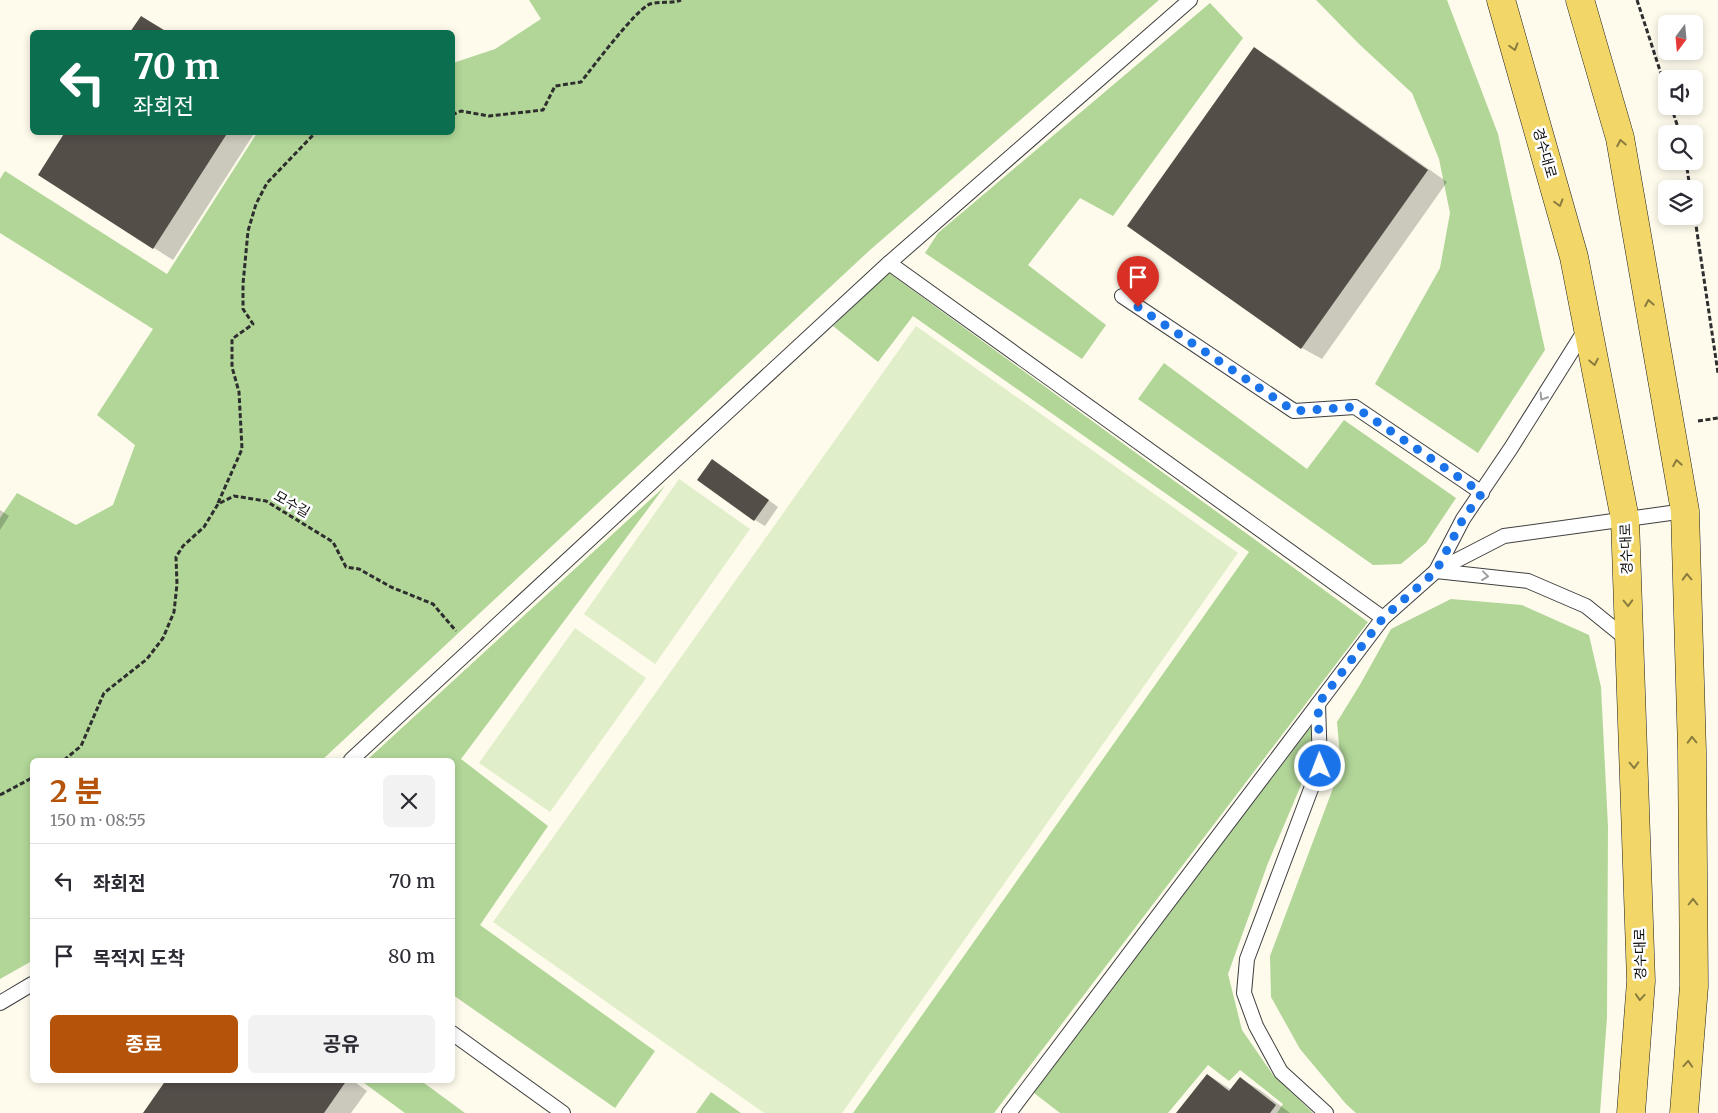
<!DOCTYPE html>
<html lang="ko">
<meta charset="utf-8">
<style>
body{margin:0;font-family:Merriweather,"Noto Sans KR",serif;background:#f2f2f3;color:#2b2b33;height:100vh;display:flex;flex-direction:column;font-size:19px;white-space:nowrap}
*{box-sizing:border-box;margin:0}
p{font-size:16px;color:#7c7c81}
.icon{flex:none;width:28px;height:28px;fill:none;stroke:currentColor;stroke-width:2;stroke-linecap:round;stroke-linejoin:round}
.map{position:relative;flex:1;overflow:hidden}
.sheet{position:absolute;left:30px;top:758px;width:425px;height:325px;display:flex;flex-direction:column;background:#fff;border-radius:8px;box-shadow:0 2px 8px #0003}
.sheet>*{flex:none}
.guide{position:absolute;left:30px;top:30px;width:425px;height:105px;border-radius:8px;box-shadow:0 2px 8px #0003;background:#0b6e4f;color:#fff;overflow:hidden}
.needle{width:32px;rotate:196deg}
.tools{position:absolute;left:1658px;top:15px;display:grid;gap:10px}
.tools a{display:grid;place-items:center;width:45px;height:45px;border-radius:8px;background:#fff;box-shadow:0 2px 8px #0003;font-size:25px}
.pin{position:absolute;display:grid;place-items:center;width:42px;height:42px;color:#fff;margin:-51px -21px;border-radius:50% 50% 50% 0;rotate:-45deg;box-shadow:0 0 5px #0007}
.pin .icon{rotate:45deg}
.me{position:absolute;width:55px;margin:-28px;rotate:359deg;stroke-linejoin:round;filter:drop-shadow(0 0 4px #0008)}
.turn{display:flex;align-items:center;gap:18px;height:105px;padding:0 20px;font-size:22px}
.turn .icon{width:65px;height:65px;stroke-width:2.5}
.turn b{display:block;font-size:35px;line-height:42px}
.round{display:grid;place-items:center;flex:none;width:52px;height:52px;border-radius:8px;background:#f2f2f3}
.overview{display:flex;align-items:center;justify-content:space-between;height:85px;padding:0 20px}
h1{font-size:30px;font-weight:700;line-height:38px;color:#b45309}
.button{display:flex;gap:10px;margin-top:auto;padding:10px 20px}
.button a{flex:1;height:58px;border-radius:8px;background:#b45309;color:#fff;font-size:20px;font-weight:700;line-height:58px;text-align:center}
.button a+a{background:#f2f2f3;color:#2b2b33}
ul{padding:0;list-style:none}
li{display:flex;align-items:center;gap:15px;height:75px;padding:0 20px;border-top:1px solid #e1e1e2}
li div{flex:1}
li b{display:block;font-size:19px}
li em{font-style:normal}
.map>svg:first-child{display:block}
.forest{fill:#b1d698}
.pitch{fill:#e0eec9}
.shadow{fill:#0003}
.building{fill:#544e49}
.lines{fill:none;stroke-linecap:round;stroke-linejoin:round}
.lane-casing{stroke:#3f3f3f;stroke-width:16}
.primary-casing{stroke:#1d1d1d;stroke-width:29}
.path{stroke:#2e2e2e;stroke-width:3;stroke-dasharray:5 2.5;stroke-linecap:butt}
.lane{stroke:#fff;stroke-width:14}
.primary{stroke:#f2d768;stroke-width:28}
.oneway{stroke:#8a7c3f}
.oneway2{stroke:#9e9e9e}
.route{stroke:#1a73e8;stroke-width:9;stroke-dasharray:0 16.2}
.labels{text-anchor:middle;stroke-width:5;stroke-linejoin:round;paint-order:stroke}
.street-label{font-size:14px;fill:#0c0c0c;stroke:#fff}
</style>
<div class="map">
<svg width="1718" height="1113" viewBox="0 0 1718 1113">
<rect width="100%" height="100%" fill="#fefbec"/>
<g class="forest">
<polygon points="529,0 1159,0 870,250 322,760 32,760 32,961 0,979 0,518 17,493 76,525 113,505 135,445 97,415 153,329 0,233 0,179 5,171 167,274 257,133 452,132 453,63 495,49 541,19"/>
<polygon points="1316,0 1447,0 1498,134 1545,350 1478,453 1375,384 1440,268 1450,213 1439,159 1412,93 1359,44"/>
<polygon points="1210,3 1243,38 1113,216 1080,198 1028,265 1106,325 1082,359 925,253 938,233"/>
<polygon points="889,273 1368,622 994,1113 853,1113 1249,552 913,316 878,362 833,326"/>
<polygon points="1164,363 1307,469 1344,420 1456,498 1426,543 1401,564 1373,565 1138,399"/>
<polygon points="665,486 461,759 548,826 480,925 655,1051 615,1108 453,995 452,760 367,760"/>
<polygon points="1451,599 1522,605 1589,635 1601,687 1608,827 1607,1017 1600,1113 1356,1113 1346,1104 1300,1049 1271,997 1270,956 1341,767 1337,722 1361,683 1391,629"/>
<polygon points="1312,725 1310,764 1268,863 1228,974 1242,1030 1273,1075 1313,1113 1277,1113 1283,1104 1240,1070 1229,1081 1208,1065 1168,1113 1060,1113 1034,1093"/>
<polygon points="360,1080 420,1080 465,1113 405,1113"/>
<polygon points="711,1092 741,1113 696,1113"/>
</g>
<g class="pitch">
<polygon points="916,326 1238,553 842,1113 764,1113 493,922"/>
<polygon points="679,479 750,529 655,664 584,614"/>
<polygon points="575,628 646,678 550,812 479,763"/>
</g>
<g class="shadow">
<polygon points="141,17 161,28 167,32 131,32"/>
<polygon points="1254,49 1274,60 1447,182 1322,359 1302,348 1129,226"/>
<polygon points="67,132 255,132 173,260 39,175"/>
<polygon points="723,467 778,507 765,526 755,520"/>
<polygon points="0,510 9,516 0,530"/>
<polygon points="1208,1075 1232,1090 1241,1079 1260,1090 1290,1113 1178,1113"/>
<polygon points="168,1080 352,1080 367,1091 351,1113 146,1113"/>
</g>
<g class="building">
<polygon points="141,16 167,32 130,32"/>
<polygon points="1254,47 1428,170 1301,349 1127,226"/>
<polygon points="65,132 228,132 153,249 38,175"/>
<polygon points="712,459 769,500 754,521 697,480"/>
<polygon points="1207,1074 1229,1091 1240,1077 1276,1105 1270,1113 1176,1113"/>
<polygon points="166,1080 347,1080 324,1113 143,1113"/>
</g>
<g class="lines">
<g class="lane-casing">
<g id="lane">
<polyline points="889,263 1190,0"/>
<polyline points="1122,296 1294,411 1355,407 1482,493"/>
<polyline points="1436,571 1463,519 1511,448 1587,327"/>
<polyline points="1436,571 1528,581 1586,606 1628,640"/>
<polyline points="1318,704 1320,765 1247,959 1244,993 1256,1026 1281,1072 1326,1113"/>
<polyline points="351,760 889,263 1383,618"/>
<polyline points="0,1003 32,984"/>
<polyline points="452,1033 563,1113"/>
<polyline points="1009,1113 1383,618 1436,571 1504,536 1685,511"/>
</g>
</g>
<g class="primary-casing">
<g id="primary">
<polyline points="1501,0 1574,257 1625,519 1641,981 1631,1113"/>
<polyline points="1580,0 1620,138 1685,511 1692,751 1694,986 1684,1113"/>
</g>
</g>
<g class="path">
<polyline points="1637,0 1666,89"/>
<polyline points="1671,106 1680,134"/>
<path d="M452,115l9,-4 28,5 54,-6 12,-24 26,-4c12,-15 55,-73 69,-78 10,-3 21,0 31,-4"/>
<polyline points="1686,161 1690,189"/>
<polyline points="1694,212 1718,373"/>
<polyline points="1698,421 1718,418"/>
<polyline points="218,503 242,449 239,392 232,367 232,339 253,324 243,309 243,284 248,231 256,204 267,183 316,132"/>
<polyline points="64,760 81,746 104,693 147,659 163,638 174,612 177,584 176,557 183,546 204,527 218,504 234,496 266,501 333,542 346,567 359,569 391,587 433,604 456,631"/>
<polyline points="0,795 32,778"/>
</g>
<use href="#lane" class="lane"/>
<use href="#primary" class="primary"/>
</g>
<defs><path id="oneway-chevron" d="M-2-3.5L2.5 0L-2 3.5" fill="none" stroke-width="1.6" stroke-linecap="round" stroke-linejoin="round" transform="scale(1.25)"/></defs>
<g class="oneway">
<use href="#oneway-chevron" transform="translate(1514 47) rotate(74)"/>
<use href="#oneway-chevron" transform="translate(1621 143) rotate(-101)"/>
<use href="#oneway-chevron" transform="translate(1559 203) rotate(74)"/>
<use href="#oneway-chevron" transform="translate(1649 303) rotate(-100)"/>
<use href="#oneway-chevron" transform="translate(1594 362) rotate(79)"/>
<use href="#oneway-chevron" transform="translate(1677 463) rotate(-100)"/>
<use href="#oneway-chevron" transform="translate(1687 577) rotate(-92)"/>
<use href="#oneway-chevron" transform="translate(1628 603) rotate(88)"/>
<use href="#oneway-chevron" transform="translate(1692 740) rotate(-92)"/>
<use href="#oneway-chevron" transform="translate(1634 765) rotate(88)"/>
<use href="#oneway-chevron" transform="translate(1693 902) rotate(-90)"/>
<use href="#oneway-chevron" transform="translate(1640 997) rotate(94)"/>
<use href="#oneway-chevron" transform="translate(1688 1064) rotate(-86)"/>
</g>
<g class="oneway2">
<use href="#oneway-chevron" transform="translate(1543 397) rotate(122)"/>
<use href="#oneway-chevron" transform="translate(1485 576) rotate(7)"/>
</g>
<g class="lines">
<polyline class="route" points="1138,307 1294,411 1355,407 1482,493 1463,519 1436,571 1383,618 1318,704 1320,766"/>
</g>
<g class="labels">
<g class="street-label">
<text transform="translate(1545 153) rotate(74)" y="5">경수대로</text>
<text transform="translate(292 504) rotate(30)" y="5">모수길</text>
<text transform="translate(1626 549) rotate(-92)" y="5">경수대로</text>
<text transform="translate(1640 954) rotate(-91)" y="5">경수대로</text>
</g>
</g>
</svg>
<div class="tools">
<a><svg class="needle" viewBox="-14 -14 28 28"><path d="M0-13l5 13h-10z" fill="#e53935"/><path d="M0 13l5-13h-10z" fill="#7c7c81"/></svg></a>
<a><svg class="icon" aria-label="sound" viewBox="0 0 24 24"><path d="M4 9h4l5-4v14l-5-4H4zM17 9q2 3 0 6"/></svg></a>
<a><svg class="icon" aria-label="search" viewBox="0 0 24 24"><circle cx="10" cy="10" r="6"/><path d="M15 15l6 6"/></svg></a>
<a><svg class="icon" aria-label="layers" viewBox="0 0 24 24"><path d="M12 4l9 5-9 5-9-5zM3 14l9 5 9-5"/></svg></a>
</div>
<div class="pin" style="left:1138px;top:307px;background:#d93025"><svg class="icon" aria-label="arrive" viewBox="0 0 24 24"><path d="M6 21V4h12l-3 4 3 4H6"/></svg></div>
<svg class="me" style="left:1320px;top:766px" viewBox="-20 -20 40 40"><circle r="17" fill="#1a73e8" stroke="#fff" stroke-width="3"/><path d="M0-11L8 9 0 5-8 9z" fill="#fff"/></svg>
<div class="guide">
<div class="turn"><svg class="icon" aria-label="left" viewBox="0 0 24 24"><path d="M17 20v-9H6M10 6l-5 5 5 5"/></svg><div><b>70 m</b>좌회전</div></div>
</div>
<section class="sheet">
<div class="overview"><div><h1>2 분</h1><p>150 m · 08:55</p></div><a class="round"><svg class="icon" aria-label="close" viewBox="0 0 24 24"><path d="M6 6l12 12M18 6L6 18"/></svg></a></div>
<ul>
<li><svg class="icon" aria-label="left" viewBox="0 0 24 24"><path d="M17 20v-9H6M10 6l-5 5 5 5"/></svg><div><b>좌회전</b></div><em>70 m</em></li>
<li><svg class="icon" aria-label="arrive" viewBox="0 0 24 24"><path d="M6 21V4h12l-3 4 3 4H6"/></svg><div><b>목적지 도착</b></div><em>80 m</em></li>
</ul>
<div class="button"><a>종료</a><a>공유</a></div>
</section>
</div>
